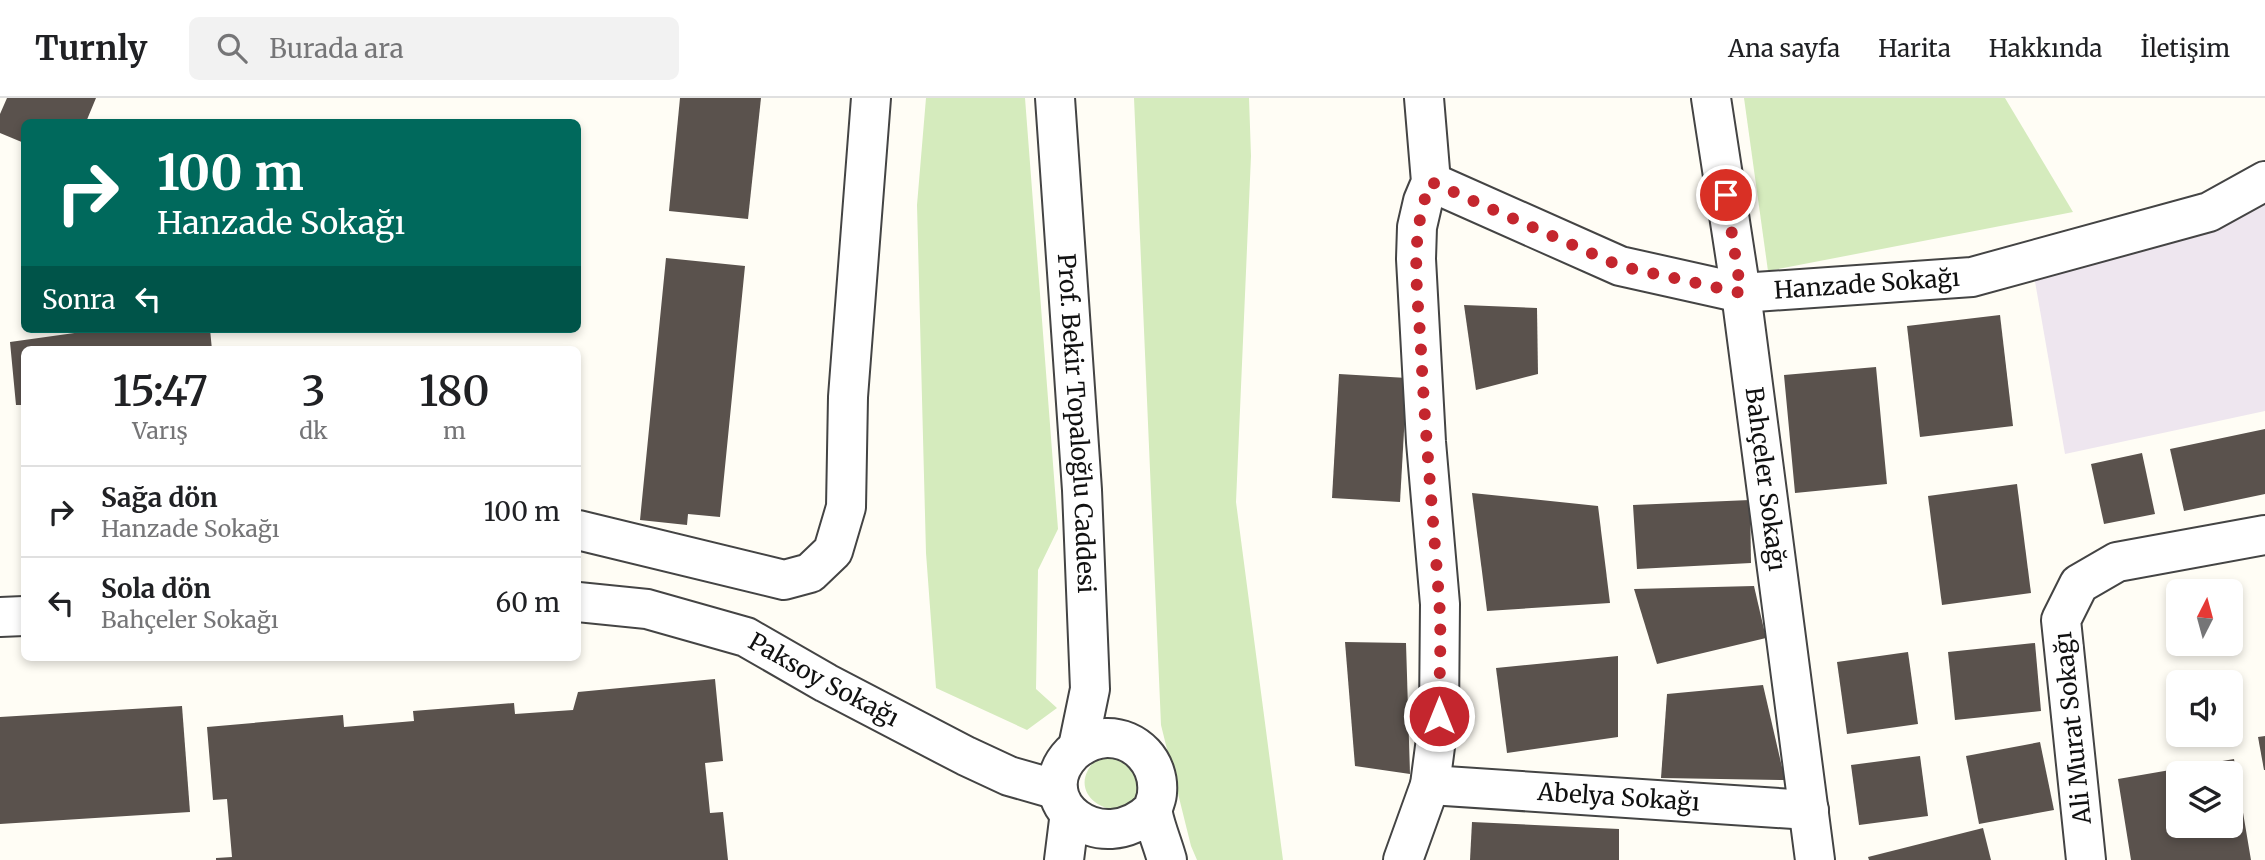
<!DOCTYPE html>
<html lang="tr">
<meta charset="utf-8">
<style>
body{margin:0;font-family:Merriweather,serif;background:#f2f2f2;color:#202124;height:100vh;display:flex;flex-direction:column;font-size:26px;white-space:nowrap}
*{box-sizing:border-box;margin:0}
p{font-size:23px;color:#757577}
.icon{flex:none;width:38px;height:38px;fill:none;stroke:currentColor;stroke-width:2;stroke-linecap:round;stroke-linejoin:round}
.map{position:relative;flex:1;overflow:hidden}
.side{position:absolute;left:21px;top:248px;width:560px;height:315px;display:flex;flex-direction:column;background:#fff;border-radius:10px;box-shadow:0 4px 10px #0003}
.side>*{flex:none}
.top-card{position:absolute;left:21px;top:21px;width:560px;height:214px;border-radius:10px;box-shadow:0 4px 10px #0003;background:#00695c;color:#fff;overflow:hidden}
.needle{width:46px;rotate:6deg}
.tools{position:absolute;left:2166px;top:481px;display:grid;gap:14px}
.tools a{display:grid;place-items:center;width:77px;height:77px;border-radius:10px;background:#fff;box-shadow:0 4px 10px #0003;font-size:35px}
.pin{position:absolute;display:grid;place-items:center;width:60px;height:60px;color:#fff;margin:-30px;border:4px solid #fff;border-radius:50%;box-shadow:0 2px 7px #0007}
.me{position:absolute;width:77px;margin:-38px;rotate:0deg;stroke-linejoin:round;filter:drop-shadow(0 0 5px #0008)}
.turn{display:flex;align-items:center;gap:24px;height:147px;padding:0 21px;font-size:32px}
.turn .icon{width:91px;height:91px;stroke-width:2.5}
.turn b{display:block;font-size:49px;line-height:60px}
.then{display:flex;align-items:center;height:66px;padding:0 21px;background:#0003;gap:14px;font-size:26px}
.eta{display:flex;justify-content:space-evenly;align-items:center;height:119px;text-align:center}
.eta b{font-size:42px;font-weight:600;line-height:49px}
ul{padding:0;list-style:none}
li{display:flex;align-items:center;gap:21px;height:91px;padding:0 21px;border-top:2px solid #e0e0e0}
li div{flex:1}
li b{display:block;font-size:26px}
li em{font-style:normal}
header{display:flex;align-items:center;gap:42px;box-sizing:border-box;height:98px;padding:0 35px;background:#fff;border-bottom:2px solid #e0e0e0}
header strong{font-size:33px}
nav{display:flex;gap:38px;margin-inline-start:auto;font-size:24px}
.search{width:490px;height:63px;background:#f2f2f2;display:flex;align-items:center;gap:18px;box-sizing:border-box;padding:0 24px;border-radius:10px;color:#757577;font-size:26px}
.map>svg:first-child{display:block}
.industrial{fill:#eee6ef}
.green{fill:#d5ebbd}
.building{fill:#5a524d;fill-rule:evenodd}
.lines{fill:none;stroke-linecap:round;stroke-linejoin:round}
.minor-casing{stroke:#444;stroke-width:42}
.minor{stroke:#fff;stroke-width:38}
.route{stroke:#c4262e;stroke-width:12;stroke-dasharray:0 21.6}
.labels{text-anchor:middle;stroke-width:7;stroke-linejoin:round;paint-order:stroke}
.street-label{font-size:24px;fill:#111;stroke:#fff}
</style>
<header>
<strong>Turnly</strong>
<div class="search"><svg class="icon" aria-label="search" viewBox="0 0 24 24"><circle cx="10" cy="10" r="6"/><path d="M15 15l6 6"/></svg>Burada ara</div>
<nav><a>Ana sayfa</a><a>Harita</a><a>Hakkında</a><a>İletişim</a></nav>
</header>
<div class="map">
<svg width="2265" height="762" viewBox="0 0 2265 762">
<rect width="100%" height="100%" fill="#fffdf5"/>
<polygon class="industrial" points="2265,103 2265,313 2065,356 2033,172"/>
<g class="green">
<polygon points="926,0 1025,0 1058,431 1038,472 1036,591 1057,610 1027,632 936,590 926,455 917,107"/>
<polygon points="1134,0 1249,0 1251,58 1236,404 1283,762 1197,762 1191,748 1161,627"/>
<polygon points="1744,0 2005,0 2073,114 1768,173"/>
<path d="M1121,657l19,21c-1,5 -1,11 -2,16 -10,35 -68,11 -50,-22 3,-6 9,-13 16,-14 5,-1 12,0 17,-1z"/>
</g>
<g class="building">
<polygon points="7,0 96,0 86,24 24,24 24,45 0,35 0,16"/>
<polygon points="680,0 761,0 748,121 669,113"/>
<polygon points="666,160 745,168 720,419 688,416 687,427 640,422"/>
<polygon points="1464,207 1537,210 1538,276 1476,292"/>
<polygon points="2000,217 2013,328 1920,339 1907,228"/>
<polygon points="103,231 210,231 212,252 24,252 24,307 16,307 10,244"/>
<polygon points="1876,269 1887,386 1795,395 1784,277"/>
<polygon points="1339,276 1407,280 1400,404 1332,400"/>
<polygon points="2265,331 2265,396 2184,413 2170,351"/>
<polygon points="2142,355 2155,416 2104,426 2091,366"/>
<polygon points="2017,386 2031,495 1942,507 1928,398"/>
<polygon points="1472,395 1598,408 1610,505 1487,513"/>
<polygon points="1750,402 1751,465 1637,471 1633,407"/>
<polygon points="1754,488 1766,540 1657,566 1634,491"/>
<polygon points="1345,544 1406,545 1410,676 1355,668"/>
<polygon points="2035,545 2041,613 1955,622 1948,554"/>
<polygon points="1908,554 1918,626 1847,636 1837,564"/>
<polygon points="1618,558 1618,639 1507,655 1496,570"/>
<polygon points="715,581 723,663 705,665 710,715 723,714 728,762 216,762 216,760 232,759 227,701 213,702 207,629 343,617 344,629 414,623 413,613 514,605 515,616 573,612 578,594"/>
<polygon points="1763,587 1785,682 1661,680 1667,596"/>
<polygon points="182,608 190,714 0,726 0,619"/>
<polygon points="2265,638 2265,672 2264,672 2258,639"/>
<polygon points="2040,644 2054,712 1979,726 1966,658"/>
<polygon points="1920,658 1928,718 1859,727 1851,667"/>
<path d="M2234,661l17,101h-120l-13,-81zM2179,676h52v52h-52z"/>
<polygon points="1472,724 1619,731 1619,762 1470,762"/>
<polygon points="1983,730 1991,762 1869,762 1868,759"/>
</g>
<g class="lines">
<g class="minor-casing">
<g id="minor">
<path id="s1" d="M1055,0l27,392 8,199 -12,58"/>
<path id="s2" d="M1711,0l30,195 74,567"/>
<path id="s3" d="M1431,84l189,84 121,27 231,-16 237,-65 56,-31"/>
<polyline points="578,432 784,482 810,475 833,453 846,409 848,299 871,0"/>
<path id="s4" d="M578,504l69,7 99,28 80,46 140,73 43,20 49,14"/>
<polyline points="0,519 24,518"/>
<path id="s5" d="M1430,687l379,25"/>
<path d="M1152,712c-51,50 -126,-9 -80,-57 10,-9 20,-14 34,-15 30,-1 54,25 51,55 0,7 -5,13 -4,21 3,15 10,31 14,46"/>
<polyline points="1064,762 1069,722"/>
<polyline points="1403,762 1430,687 1439,618 1440,506 1426,344 1416,161 1417,129 1423,103 1431,84 1424,0"/>
<polyline points="2086,762 2061,522 2079,486 2117,464 2265,437"/>
</g>
</g>
<use href="#minor" class="minor"/>
</g>
<g class="lines">
<path class="route" d="M1439,618c0,-38 3,-78 0,-117 -6,-83 -14,-166 -18,-249 -3,-57 -13,-114 10,-168l189,84 121,27 -15,-98"/>
</g>
<g class="labels">
<g class="street-label">
<text dy="8" stroke="none"><textPath href="#s3" startOffset="457">Hanzade Sokağı</textPath></text>
<text dy="8" stroke="none"><textPath href="#s1" startOffset="326">Prof. Bekir Topaloğlu Caddesi</textPath></text>
<text dy="8" stroke="none"><textPath href="#s2" startOffset="385">Bahçeler Sokağı</textPath></text>
<text dy="8" stroke="none"><textPath href="#s4" startOffset="261">Paksoy Sokağı</textPath></text>
<text transform="translate(2073 630) rotate(-96)" y="8">Ali Murat Sokağı</text>
<text dy="8" stroke="none"><textPath href="#s5" startOffset="189">Abelya Sokağı</textPath></text>
</g>
</g>
</svg>
<div class="tools">
<a><svg class="needle" viewBox="-14 -14 28 28"><path d="M0-13l5 13h-10z" fill="#e53935"/><path d="M0 13l5-13h-10z" fill="#757577"/></svg></a>
<a><svg class="icon" aria-label="sound" viewBox="0 0 24 24"><path d="M4 9h4l5-4v14l-5-4H4zM17 9q2 3 0 6"/></svg></a>
<a><svg class="icon" aria-label="layers" viewBox="0 0 24 24"><path d="M12 4l9 5-9 5-9-5zM3 14l9 5 9-5"/></svg></a>
</div>
<div class="pin" style="left:1726px;top:97px;background:#d93025"><svg class="icon" aria-label="arrive" viewBox="0 0 24 24"><path d="M6 21V4h12l-3 4 3 4H6"/></svg></div>
<svg class="me" style="left:1439px;top:618px" viewBox="-20 -20 40 40"><circle r="17" fill="#c4262e" stroke="#fff" stroke-width="3"/><path d="M0-11L8 9 0 5-8 9z" fill="#fff"/></svg>
<div class="top-card">
<div class="turn"><svg class="icon" aria-label="right" viewBox="0 0 24 24"><path d="M7 20v-9h11M14 6l5 5-5 5"/></svg><div><b>100 m</b>Hanzade Sokağı</div></div>
<div class="then">Sonra<svg class="icon" aria-label="left" viewBox="0 0 24 24"><path d="M17 20v-9H6M10 6l-5 5 5 5"/></svg></div>
</div>
<section class="side">
<div class="eta">
<div><b>15:47</b><p>Varış</p></div>
<div><b>3</b><p>dk</p></div>
<div><b>180</b><p>m</p></div>
</div>
<ul>
<li><svg class="icon" aria-label="right" viewBox="0 0 24 24"><path d="M7 20v-9h11M14 6l5 5-5 5"/></svg><div><b>Sağa dön</b><p>Hanzade Sokağı</p></div><em>100 m</em></li>
<li><svg class="icon" aria-label="left" viewBox="0 0 24 24"><path d="M17 20v-9H6M10 6l-5 5 5 5"/></svg><div><b>Sola dön</b><p>Bahçeler Sokağı</p></div><em>60 m</em></li>
</ul>
</section>
</div>
